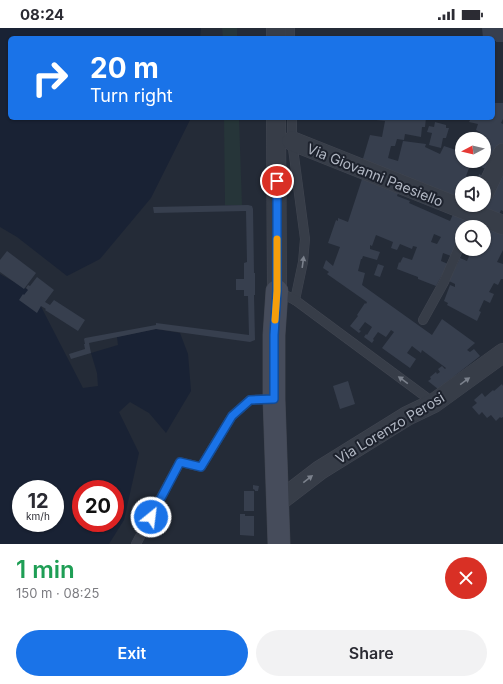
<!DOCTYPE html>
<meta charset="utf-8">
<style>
body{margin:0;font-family:Inter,sans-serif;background:#f2f2f3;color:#2b2b33;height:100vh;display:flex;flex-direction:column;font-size:15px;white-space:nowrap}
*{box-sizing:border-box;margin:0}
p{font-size:13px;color:#7c7c81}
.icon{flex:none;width:22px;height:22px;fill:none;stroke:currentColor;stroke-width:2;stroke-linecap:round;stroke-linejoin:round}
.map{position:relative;height:516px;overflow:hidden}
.drawer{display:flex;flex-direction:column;background:#fff;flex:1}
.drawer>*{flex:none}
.guide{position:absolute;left:8px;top:8px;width:487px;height:84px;border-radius:6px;box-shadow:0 1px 3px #0004;background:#1a73e8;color:#fff;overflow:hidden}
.needle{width:26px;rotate:263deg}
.tools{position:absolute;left:455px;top:104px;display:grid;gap:8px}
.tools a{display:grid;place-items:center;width:36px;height:36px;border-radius:50%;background:#fff;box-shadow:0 1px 3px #0004;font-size:20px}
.speed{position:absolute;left:12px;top:452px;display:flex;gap:8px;font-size:20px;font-weight:700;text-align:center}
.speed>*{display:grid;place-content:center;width:52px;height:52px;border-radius:50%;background:#fff;box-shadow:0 1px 3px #0004;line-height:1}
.speed small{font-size:10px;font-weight:400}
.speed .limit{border:6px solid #d22;background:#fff;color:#111}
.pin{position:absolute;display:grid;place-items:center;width:34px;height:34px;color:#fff;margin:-17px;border:2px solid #fff;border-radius:50%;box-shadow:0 1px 4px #0007}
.me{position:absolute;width:44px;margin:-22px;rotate:29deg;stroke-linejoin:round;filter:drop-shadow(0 0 3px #0008)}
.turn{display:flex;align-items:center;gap:14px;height:84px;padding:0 16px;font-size:18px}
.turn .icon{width:52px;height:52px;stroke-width:2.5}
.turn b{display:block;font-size:28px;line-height:34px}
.round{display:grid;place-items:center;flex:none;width:42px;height:42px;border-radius:21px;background:#f2f2f3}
.headline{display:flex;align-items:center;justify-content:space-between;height:68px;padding:0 16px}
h1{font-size:24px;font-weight:600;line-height:30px;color:#1e9e55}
.primary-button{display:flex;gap:8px;margin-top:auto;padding:8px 16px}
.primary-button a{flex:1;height:46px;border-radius:24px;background:#1a73e8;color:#fff;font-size:16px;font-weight:600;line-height:46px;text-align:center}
.primary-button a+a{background:#f2f2f3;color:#2b2b33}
.status{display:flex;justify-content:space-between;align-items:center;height:28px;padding:0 20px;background:#fff;direction:ltr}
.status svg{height:11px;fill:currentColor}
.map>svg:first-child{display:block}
.green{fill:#263539}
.water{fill:#192234;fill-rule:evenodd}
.building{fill:#373f4e;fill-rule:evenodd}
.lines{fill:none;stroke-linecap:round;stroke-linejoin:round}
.lane-casing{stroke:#414651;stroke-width:10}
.street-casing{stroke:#414651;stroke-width:20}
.secondary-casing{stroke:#414651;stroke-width:23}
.lane{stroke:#373d48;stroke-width:9}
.street{stroke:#373d48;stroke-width:19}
.secondary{stroke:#464c5b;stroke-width:22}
.oneway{fill:#7b818c}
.route-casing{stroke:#114b97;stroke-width:10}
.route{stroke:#1a73e8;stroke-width:7}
.slow{stroke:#f59e0b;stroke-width:7}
.labels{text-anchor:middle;stroke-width:4;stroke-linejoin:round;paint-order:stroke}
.street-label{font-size:14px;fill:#b2b8c4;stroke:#1d222d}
</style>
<div class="status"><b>08:24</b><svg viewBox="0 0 49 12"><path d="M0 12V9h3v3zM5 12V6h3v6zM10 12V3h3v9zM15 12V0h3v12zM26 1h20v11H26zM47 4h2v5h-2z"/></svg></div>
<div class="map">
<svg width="503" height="516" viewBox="0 0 503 516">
<rect width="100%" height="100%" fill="#242b37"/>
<g class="green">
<polygon points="222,0 237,0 237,10 223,10"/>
<polygon points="224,90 239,90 242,177 225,177"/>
</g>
<g class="water">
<polygon points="0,0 201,0 200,10 10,10 10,90 191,90 151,170 100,231 67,248 17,209 0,199"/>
<path d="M0,246l34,19 49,95 15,-2 -1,-13 -6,-20 27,-8 -1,-8 39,-8 24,4 8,21 3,37 -25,42 -17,-20 -19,-11 -11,10 20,41 -15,67 -15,24h-109zM21,461h34v34h-34zM81,461h34v34h-34z"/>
</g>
<g class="building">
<polygon points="482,0 503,0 503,14 496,14 496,13 493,13 493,10 483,10"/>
<polygon points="493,75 503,75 503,91 501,95 503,96 503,117 491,143 471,135 466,148 477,153 479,146 484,149 481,155 462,155 462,174 362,134 370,107 382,109 385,93 376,92 376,90 426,90 425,99 422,99 421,109 405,106 404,112 397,111 395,118 391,118 388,130 398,133 403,113 426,116 425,119 440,126 444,118 459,123 462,114 462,133 484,133 484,111 479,111 481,107 481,105 476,102 478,96 469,94 471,90 493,90"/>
<polygon points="435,94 446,97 446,100 449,100 446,110 443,110 441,120 429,117 432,105 427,104 429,98 434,99"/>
<polygon points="466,105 479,111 463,111"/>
<polygon points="503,142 503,183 501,182 498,189 481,183 498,145"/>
<path d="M363,148l36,14 -2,6 13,5 -1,2 41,18 4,-9 15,6 -4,9h-3v6l-11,23 -8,-3 -2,8 7,3 -12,22 -18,-7v-2l-21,-8 2,-7 1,1 3,-6 9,3 5,-13 -4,-1 -1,3 -12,-5 -3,6 -6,-2 2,-6 -17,-7 -4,11 -2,-1v4l10,3 -3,8 -14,-4 -1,3h-1l-3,12 7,2 -3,12 70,50 10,-16 33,24 -8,7 3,2 4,-3 6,7 -42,33 -10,-8 3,-2 -1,-2 6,-5 1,2 3,-2 -2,-3 4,-3 3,3 1,-1 -24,-18 -1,3 -9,-7 -5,7 9,6 -6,9 -28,-20 12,-16 -3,-2 -5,7 -8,-5 -5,7 1,1 -2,3 -8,-6 2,-3 1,1 5,-8 -7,-5 -6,8 2,1 -2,2 -9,-7 8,-10 -1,-1 8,-12 1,1 1,-2 -40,-28 2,-2 -6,-4 3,-8 7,6 7,-19 -12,-4 8,-23 2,1v-3l10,4zM434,206l7,3 -4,7 -6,-2z"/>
<polygon points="248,177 252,178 253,181 254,245 255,245 255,267 254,267 255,312 250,314 156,301 89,315 91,325 71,331 69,326 85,321 84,316 85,316 84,311 85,310 156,297 156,295 249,307 248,268 244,268 244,262 236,262 236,251 244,251 244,235 247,234 246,183 154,185 153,179"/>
<polygon points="484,199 503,205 503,222 497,234 503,236 503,251 501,251 498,257 494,255 489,264 494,266 490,275 484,272 479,283 481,284 477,293 447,277 448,275 444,273 450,257 455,259 455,256 449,253 460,230 467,233 472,221 484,221"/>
<polygon points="7,223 36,245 24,261 0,244 0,232"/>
<polygon points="378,236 384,238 380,249 374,247"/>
<polygon points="37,249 54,262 45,274 50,277 54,272 85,292 78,303 45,282 46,281 41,278 37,285 19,272 23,266 24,267 28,262 26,260 28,257 30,258"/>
<polygon points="348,353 355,376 340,381 333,358"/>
<polygon points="502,356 503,358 503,389 501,390 500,389 496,393 491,387 487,390 482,384 479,387 472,379 477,375 474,372 482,365 485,369 493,362 494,363"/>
<polygon points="253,457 259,458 258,463 255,463 255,462 253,461"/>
<rect x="244" y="463" width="10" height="20"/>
<polygon points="240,486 245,486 245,488 254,488 254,508 240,507"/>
</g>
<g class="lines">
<g class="lane-casing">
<g id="lane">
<polyline points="290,0 290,10"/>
<polyline points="292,90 292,113 305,211 303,234 295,272"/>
<polyline points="468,199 474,186"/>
<polyline points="277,263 295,272 434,375"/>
<polyline points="423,292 444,254 462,213"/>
<polyline points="136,516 180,434 201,439 232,388 250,372 274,371"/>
</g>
</g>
<g class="street-casing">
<g id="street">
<polyline points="276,0 276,10"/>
<polyline points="276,90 277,263"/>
<polyline points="292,113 503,197"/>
<polyline points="484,165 503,125"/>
<polyline points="277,475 320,442 407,388 434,375 503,325"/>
</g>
</g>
<g class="secondary-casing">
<polyline id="secondary" points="277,263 274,307 274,371 279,516"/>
</g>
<use href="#lane" class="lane"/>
<use href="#street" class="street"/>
<use href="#secondary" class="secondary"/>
</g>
<defs><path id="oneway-solid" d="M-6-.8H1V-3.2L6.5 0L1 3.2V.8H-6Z"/></defs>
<g class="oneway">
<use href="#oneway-solid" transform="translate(303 234) rotate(-82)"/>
<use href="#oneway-solid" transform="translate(403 352) rotate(-144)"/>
<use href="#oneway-solid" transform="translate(465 353) rotate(-36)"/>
<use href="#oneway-solid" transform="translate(308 451) rotate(-38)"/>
</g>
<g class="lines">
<g class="route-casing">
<polyline id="route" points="151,489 180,434 201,439 232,388 250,372 274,371 274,307 277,263 277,153"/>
</g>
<use href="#route" class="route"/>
<polyline class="slow" points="275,292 277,263 277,211"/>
</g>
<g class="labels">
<g class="street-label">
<text transform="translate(375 147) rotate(22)" y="5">Via Giovanni Paesiello</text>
<text transform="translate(390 400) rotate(-31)" y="5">Via Lorenzo Perosi</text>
</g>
</g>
</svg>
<div class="tools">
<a><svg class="needle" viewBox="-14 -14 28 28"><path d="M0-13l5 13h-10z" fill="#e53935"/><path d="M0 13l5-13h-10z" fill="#7c7c81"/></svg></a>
<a><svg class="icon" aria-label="sound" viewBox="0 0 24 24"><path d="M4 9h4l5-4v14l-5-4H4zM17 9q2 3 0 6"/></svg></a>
<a><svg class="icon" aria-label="search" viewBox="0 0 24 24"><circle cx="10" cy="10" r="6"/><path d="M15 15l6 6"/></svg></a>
</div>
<div class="speed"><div>12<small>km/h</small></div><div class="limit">20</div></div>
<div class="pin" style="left:277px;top:153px;background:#d93025"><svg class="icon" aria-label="arrive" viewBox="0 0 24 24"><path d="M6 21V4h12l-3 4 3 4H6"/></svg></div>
<svg class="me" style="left:151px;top:489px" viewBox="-20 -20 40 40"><circle r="17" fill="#1a73e8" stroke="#fff" stroke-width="3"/><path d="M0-11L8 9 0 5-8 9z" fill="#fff"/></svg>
<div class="guide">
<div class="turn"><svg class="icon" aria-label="right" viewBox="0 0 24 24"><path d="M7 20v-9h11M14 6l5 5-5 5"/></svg><div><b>20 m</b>Turn right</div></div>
</div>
</div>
<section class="drawer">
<div class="headline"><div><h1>1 min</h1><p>150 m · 08:25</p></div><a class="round" style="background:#d93025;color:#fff"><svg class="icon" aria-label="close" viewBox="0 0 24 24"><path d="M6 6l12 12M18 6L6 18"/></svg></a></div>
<div class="primary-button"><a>Exit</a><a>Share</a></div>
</section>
